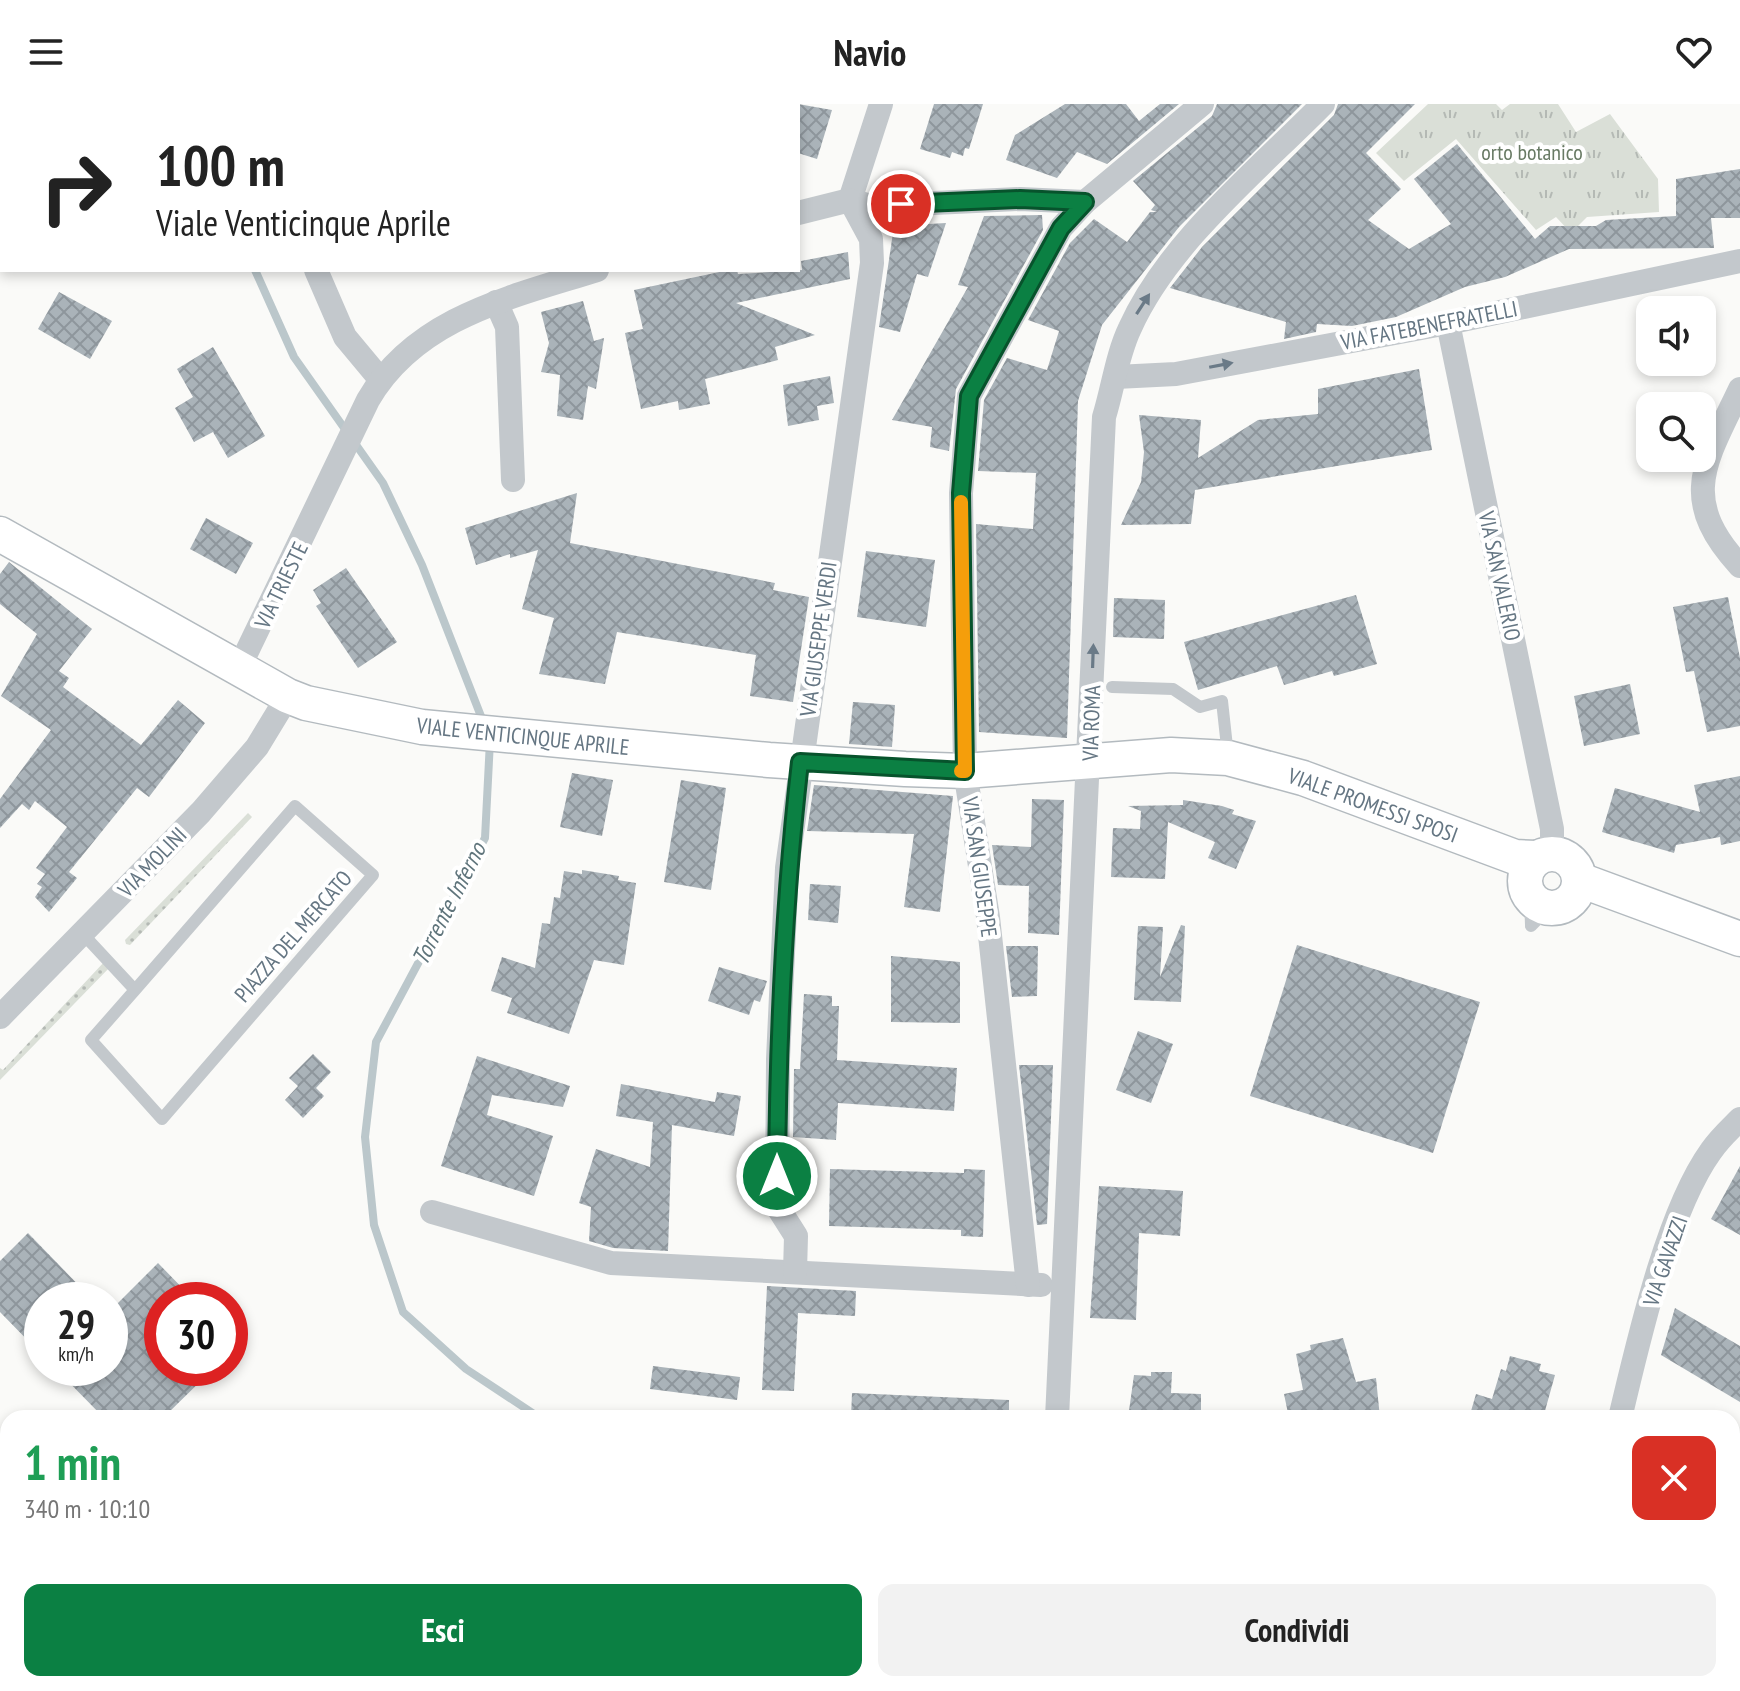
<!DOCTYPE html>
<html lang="it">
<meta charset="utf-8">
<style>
body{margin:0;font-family:"PT Sans Narrow",sans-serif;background:#f2f2f2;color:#222;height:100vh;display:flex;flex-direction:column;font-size:30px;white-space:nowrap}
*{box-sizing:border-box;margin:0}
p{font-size:26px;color:#767676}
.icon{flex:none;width:44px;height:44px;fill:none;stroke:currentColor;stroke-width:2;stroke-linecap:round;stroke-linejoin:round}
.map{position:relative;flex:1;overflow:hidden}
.sheet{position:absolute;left:0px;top:1306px;width:1740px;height:282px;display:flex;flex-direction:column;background:#fff;border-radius:24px 24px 0 0;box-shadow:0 4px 12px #0003}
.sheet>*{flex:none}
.guide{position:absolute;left:0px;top:0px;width:800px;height:168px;box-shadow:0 4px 12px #0003;background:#fff;color:#222;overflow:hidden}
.controls{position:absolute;left:1636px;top:192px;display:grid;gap:16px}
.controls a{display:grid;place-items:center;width:80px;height:80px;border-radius:16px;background:#fff;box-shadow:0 4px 12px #0003;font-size:40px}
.speed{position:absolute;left:24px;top:1178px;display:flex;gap:16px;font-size:40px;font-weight:700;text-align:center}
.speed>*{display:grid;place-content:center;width:104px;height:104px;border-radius:50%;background:#fff;box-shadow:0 4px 12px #0003;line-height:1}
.speed small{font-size:20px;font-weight:400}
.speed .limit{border:12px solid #d22;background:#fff;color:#111}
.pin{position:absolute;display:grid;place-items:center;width:68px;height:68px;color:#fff;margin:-34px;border:4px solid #fff;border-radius:50%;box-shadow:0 2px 8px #0007}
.me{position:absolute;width:88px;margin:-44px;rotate:0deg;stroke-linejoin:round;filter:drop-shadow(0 0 6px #0008)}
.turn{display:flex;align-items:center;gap:28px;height:168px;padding:0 24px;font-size:36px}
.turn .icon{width:104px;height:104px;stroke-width:2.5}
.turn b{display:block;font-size:56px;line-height:68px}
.round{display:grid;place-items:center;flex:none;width:84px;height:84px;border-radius:16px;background:#f2f2f2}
.summary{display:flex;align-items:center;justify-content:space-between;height:136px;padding:0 24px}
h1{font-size:48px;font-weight:700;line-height:60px;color:#1e9e55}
.primary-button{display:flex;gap:16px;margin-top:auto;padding:16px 24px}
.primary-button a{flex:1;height:92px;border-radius:16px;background:#0b8043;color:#fff;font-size:32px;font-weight:700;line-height:92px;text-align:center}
.primary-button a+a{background:#f2f2f2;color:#222}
header{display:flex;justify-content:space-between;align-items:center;height:104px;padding:0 24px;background:#fff;font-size:36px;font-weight:700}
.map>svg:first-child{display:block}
.grass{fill:url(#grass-dots)}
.park{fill:url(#park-tufts)}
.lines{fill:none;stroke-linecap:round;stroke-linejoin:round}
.stream{stroke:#bbc7cb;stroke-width:8}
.river{stroke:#bbc7cb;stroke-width:48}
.building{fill:url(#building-cross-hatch)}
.secondary-casing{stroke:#b3babf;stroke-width:37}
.service{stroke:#c3c8cc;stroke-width:12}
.minor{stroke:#c3c8cc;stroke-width:24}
.secondary{stroke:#fff;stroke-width:34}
.oneway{fill:#6a7a87}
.route-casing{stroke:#07532c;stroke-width:20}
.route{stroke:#0b8043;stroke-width:14}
.slow{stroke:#f59e0b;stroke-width:14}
.labels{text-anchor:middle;stroke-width:8;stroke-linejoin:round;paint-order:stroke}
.park-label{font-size:22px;fill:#687a64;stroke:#fff}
.street-label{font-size:22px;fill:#657683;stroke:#fff}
.water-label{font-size:24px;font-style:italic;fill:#60757c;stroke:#fff}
</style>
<header><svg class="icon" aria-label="menu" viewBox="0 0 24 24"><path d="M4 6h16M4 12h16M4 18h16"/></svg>Navio<svg class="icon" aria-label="heart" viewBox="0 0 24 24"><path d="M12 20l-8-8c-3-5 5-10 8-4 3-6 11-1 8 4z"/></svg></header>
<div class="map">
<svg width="1740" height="1587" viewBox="0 0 1740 1587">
<defs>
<pattern id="grass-dots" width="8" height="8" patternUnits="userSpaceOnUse" patternTransform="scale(2)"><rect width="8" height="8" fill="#dadfd7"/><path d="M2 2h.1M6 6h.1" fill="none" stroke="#b4b9b4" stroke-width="1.8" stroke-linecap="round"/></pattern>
<pattern id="park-tufts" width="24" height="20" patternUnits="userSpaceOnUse" patternTransform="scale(2)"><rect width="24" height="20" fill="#dadfd7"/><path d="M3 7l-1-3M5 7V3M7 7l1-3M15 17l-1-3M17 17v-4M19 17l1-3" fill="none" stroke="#b4b9b4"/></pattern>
<pattern id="building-cross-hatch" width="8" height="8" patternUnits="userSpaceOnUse" patternTransform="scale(2)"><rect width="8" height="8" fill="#aab3b9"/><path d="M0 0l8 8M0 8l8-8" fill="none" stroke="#8e969c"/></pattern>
</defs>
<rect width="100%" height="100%" fill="#fafaf8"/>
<g class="grass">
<polygon points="248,709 252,713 130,841 126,840 125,836"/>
<polygon points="105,857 111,862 0,976 0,964 3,966"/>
</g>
<polygon class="park" points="1428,0 1496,0 1502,6 1510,0 1558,0 1576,28 1610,10 1658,75 1659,108 1587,113 1571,129 1556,113 1536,126 1456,35 1404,77 1376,49"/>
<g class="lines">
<g class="stream">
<polyline points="208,0 209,2"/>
<polyline points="255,166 294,253 383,379 422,461 484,620"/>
<polyline points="490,637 485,734 376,938 365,1033 374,1121 403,1208 466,1265 540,1314"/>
</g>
<g class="river">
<polyline points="0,1522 8,1525"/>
<polyline points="145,1580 155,1587"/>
<polyline points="872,1580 880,1587"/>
<polyline points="1090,1580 1091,1587"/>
<polyline points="687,1587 701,1580"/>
</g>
</g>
<g class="building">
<polygon points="798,0 832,6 817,55 798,49"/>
<polygon points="934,0 983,0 969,45 965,44 963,52 952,48 950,54 920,45"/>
<polygon points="1065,0 1126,0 1139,17 1160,0 1179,0 1107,60 1077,48 1057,74 1006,56 1015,31"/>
<polygon points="1217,0 1302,0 1179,123 1102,221 1078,297 1067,634 979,628 976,420 1033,425 1036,369 978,367 984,296 1007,254 1047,266 1059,227 1028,216 1070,139 1094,115 1127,138 1150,108 1157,108 1151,106 1155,101 1133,77 1212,12"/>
<polygon points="1338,0 1415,0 1366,49 1401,85 1368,116 1409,145 1451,120 1414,75 1457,40 1535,135 1550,122 1596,122 1606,116 1676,112 1676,75 1740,65 1740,114 1711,114 1714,144 1569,145 1505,173 1465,183 1396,213 1352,222 1317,220 1316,228 1284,235 1286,218 1170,184 1202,143 1334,11"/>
<polygon points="1042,111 1043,126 956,285 949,347 930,343 932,323 892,316 968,183 958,181 984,112"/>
<polygon points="946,119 928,173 917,170 900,228 879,223 894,122"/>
<polygon points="848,148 850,175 736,199 815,231 775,243 778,256 705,275 710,300 679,306 678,297 641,305 625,229 643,225 634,186 729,166 737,166 738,170 802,166 801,157"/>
<polygon points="59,188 112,217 90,255 38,225"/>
<polygon points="583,197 594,237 604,234 596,285 588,282 583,316 557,312 560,271 541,268 549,239 541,208"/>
<polygon points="213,243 265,332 228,354 213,328 194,338 175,304 193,293 177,265"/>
<polygon points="1419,265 1432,346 1195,386 1191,420 1121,421 1141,378 1144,348 1139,311 1201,316 1198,354 1258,316 1318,310 1318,285"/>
<polygon points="830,272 834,299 817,302 819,316 788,322 783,281"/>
<polygon points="577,389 570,439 775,479 773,486 809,493 793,598 750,592 756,551 617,528 605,580 539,570 554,514 522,505 538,446 510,454 510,450 476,461 465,424"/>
<polygon points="206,414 253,439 236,470 190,445"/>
<polygon points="866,447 935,456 926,523 857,513"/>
<polygon points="9,458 92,525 59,567 69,574 63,583 141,641 178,596 205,619 149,693 137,684 69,768 77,774 49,808 35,793 42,783 37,780 45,770 36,764 67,723 35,697 29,706 22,700 0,724 0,695 51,626 1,592 37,530 0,500 0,470"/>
<polygon points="346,464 397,538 358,564 316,502 321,499 313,486"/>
<polygon points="1356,491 1377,560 1334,572 1332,567 1284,581 1277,562 1198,586 1184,538"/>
<polygon points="1728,493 1740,554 1740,622 1707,628 1694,567 1686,568 1673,503"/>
<polygon points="1114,494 1165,496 1164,535 1113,533"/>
<polygon points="1630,580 1640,630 1584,642 1574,592"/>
<polygon points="853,598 895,601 892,643 849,640"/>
<polygon points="572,669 613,676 602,732 560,723"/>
<polygon points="1740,672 1740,737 1721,741 1720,733 1676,741 1674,749 1602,728 1615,684 1700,708 1694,681"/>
<polygon points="681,676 726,684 711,786 664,778"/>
<polygon points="814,681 953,692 940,808 904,803 914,730 807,727"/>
<polygon points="1032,695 1064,696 1059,831 1028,829 1029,782 998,781 992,741 1031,743"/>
<polygon points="1183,696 1222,702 1234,706 1232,710 1256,717 1236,765 1208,754 1215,738 1168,718 1165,775 1111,773 1113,724 1140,725 1141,707 1128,702 1183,701"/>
<polygon points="582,766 619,772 618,776 636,779 624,861 594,856 569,930 507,909 512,894 491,887 502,853 535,864 542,819 550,820 554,793 560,794 564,767 582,770"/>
<polygon points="810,780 841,782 838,819 808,816"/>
<polygon points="1181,821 1185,822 1181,898 1134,896 1138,822 1163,823 1160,873"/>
<polygon points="1297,841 1480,898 1433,1049 1250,992"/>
<polygon points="1006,842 1038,842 1037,892 1012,893"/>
<polygon points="891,852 960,858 960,919 891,918"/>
<polygon points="719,863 767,877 760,898 754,896 749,911 708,897"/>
<polygon points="804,890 832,892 832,902 839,902 837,956 957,964 954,1007 838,999 836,1036 793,1033 794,965 800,965"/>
<polygon points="1138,927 1173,940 1151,999 1116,986"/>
<polygon points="313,950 331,968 316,984 324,992 303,1014 285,996 298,982 289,974"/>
<polygon points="477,952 570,982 563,1003 492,991 487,1011 553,1032 534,1092 441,1062"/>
<polygon points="1019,961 1053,961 1047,1120 1037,1121"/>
<polygon points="621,980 715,998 717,988 741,992 734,1032 672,1021 668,1147 613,1144 589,1137 591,1103 579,1099 596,1045 650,1063 653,1018 616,1012"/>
<polygon points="1740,1062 1740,1131 1711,1115"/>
<polygon points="830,1065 964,1069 964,1065 985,1066 983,1133 961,1132 961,1126 829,1122"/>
<polygon points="1099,1082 1183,1087 1180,1132 1139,1129 1136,1216 1090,1214"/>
<polygon points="28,1129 93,1196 42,1196 42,1251 0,1208 0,1157"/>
<polygon points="158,1159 194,1196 162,1196 162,1264 214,1264 163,1314 104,1314 55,1264 110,1264 110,1207"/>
<polygon points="767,1182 856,1187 855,1212 798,1209 794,1287 762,1286"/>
<polygon points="1675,1204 1740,1242 1740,1298 1661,1251"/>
<polygon points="1343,1234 1356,1278 1376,1274 1380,1314 1289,1314 1284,1290 1303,1286 1296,1250 1311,1246 1310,1241"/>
<polygon points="1510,1252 1541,1260 1539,1267 1555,1271 1543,1314 1469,1314 1476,1290 1492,1295 1501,1265 1506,1267"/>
<polygon points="653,1262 740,1273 737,1296 650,1285"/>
<polygon points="1151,1268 1172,1268 1171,1289 1201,1290 1201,1314 1128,1314 1134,1271 1151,1272"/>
<polygon points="852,1289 1009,1296 1009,1314 851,1314"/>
</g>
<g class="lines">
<g class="secondary-casing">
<g id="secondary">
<polyline points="0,430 288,592 306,599 422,623 769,656 905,665 965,667 1171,651 1228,654 1303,674 1515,753 1536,754"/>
<circle cx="1552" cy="777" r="27"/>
<polyline points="1580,776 1740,835"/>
</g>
</g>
<g class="service">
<polyline points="1112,583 1173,585 1200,603 1222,597 1228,652"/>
<polyline points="1530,793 1531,821"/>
<polyline points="1531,822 1545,808 1555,804"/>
<polyline points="82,829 135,886 91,936 162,1015 373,771 295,702 135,886"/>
</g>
<g class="minor">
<polyline points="262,0 263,2"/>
<polyline points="850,96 881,0"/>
<polyline points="798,109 850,96 871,102 1020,95 1085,98"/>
<polyline points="316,166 345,233 380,275"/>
<polyline points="496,198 507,223 513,376"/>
<polyline points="1448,219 1552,725 1552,740 1542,751"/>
<polyline points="1116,273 1176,270 1448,219 1740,157"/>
<path d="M1740,285c-34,72 -63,109 0,177"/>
<path d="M240,562l128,-266c48,-83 144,-103 229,-130"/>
<polyline points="0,913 201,708 257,643 288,592"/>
<polyline points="432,1108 611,1159 1041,1181"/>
<polyline points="795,1168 796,1132 777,1102 778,955 787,764 872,159 871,135 850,96"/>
<polyline points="1028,1181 988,813 965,667 961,389 969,292 1061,124 1085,98 1202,0"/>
<path d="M1057,1314l47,-1001c9,-29 13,-62 26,-89 38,-85 128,-158 193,-224"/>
<path d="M1620,1314c18,-75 47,-206 91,-267 8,-12 19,-22 29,-32"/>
<polyline points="1732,1510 1740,1514"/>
<polyline points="1128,1580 1130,1587"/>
<polyline points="1045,1587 1046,1580"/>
</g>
<use href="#secondary" class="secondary"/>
</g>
<defs><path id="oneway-solid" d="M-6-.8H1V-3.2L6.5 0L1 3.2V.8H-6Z" transform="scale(2)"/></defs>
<g class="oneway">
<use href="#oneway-solid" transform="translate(1143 200) rotate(-57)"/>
<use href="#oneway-solid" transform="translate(1221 261) rotate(-11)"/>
<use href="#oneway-solid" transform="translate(1093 552) rotate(-88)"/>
</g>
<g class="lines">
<g class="route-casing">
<path id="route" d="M777,1072c1,-139 7,-276 23,-414l165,9 -4,-278 8,-97 92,-168 24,-26 -65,-3 -119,5"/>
</g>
<use href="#route" class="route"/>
<polyline class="slow" points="961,398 965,667 961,667"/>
</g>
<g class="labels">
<g class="park-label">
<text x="1532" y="56">orto botanico</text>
</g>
<g class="street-label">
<text transform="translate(1429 221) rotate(-11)" y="8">VIA FATEBENEFRATELLI</text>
<text transform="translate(1500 472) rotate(78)" y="8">VIA SAN VALERIO</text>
<text transform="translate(281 481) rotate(-64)" y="8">VIA TRIESTE</text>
<text transform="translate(818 535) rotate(-82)" y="8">VIA GIUSEPPE VERDI</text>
<text transform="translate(1091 619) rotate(-88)" y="8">VIA ROMA</text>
<text transform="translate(523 632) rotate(6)" y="8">VIALE VENTICINQUE APRILE</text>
<text transform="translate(1373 701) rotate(20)" y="8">VIALE PROMESSI SPOSI</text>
<text transform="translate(152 758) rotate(-46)" y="8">VIA MOLINI</text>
<text transform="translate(980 763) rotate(82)" y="8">VIA SAN GIUSEPPE</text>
<text transform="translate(293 832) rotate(-49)" y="8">PIAZZA DEL MERCATO</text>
<text transform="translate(1665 1157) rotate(-71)" y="8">VIA GAVAZZI</text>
</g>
<g class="water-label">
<text transform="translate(449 800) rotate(-63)" y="8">Torrente Inferno</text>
</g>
</g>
</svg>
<div class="controls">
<a><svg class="icon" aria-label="sound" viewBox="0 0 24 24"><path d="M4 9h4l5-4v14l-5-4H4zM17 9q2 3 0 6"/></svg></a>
<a><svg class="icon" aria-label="search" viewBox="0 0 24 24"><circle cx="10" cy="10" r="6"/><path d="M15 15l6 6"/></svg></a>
</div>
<div class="speed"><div>29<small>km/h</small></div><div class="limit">30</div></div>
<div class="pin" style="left:901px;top:100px;background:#d93025"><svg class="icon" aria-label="arrive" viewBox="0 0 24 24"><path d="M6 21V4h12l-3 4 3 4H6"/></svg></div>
<svg class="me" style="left:777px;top:1072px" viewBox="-20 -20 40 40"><circle r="17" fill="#0b8043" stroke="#fff" stroke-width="3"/><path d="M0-11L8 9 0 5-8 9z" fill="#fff"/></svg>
<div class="guide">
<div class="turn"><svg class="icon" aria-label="right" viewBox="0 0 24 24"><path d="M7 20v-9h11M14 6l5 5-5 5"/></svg><div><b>100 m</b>Viale Venticinque Aprile</div></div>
</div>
<section class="sheet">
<div class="summary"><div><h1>1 min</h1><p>340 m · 10:10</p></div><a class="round" style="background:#d93025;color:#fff"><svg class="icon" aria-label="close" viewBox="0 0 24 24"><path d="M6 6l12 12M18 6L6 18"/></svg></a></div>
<div class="primary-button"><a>Esci</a><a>Condividi</a></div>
</section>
</div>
